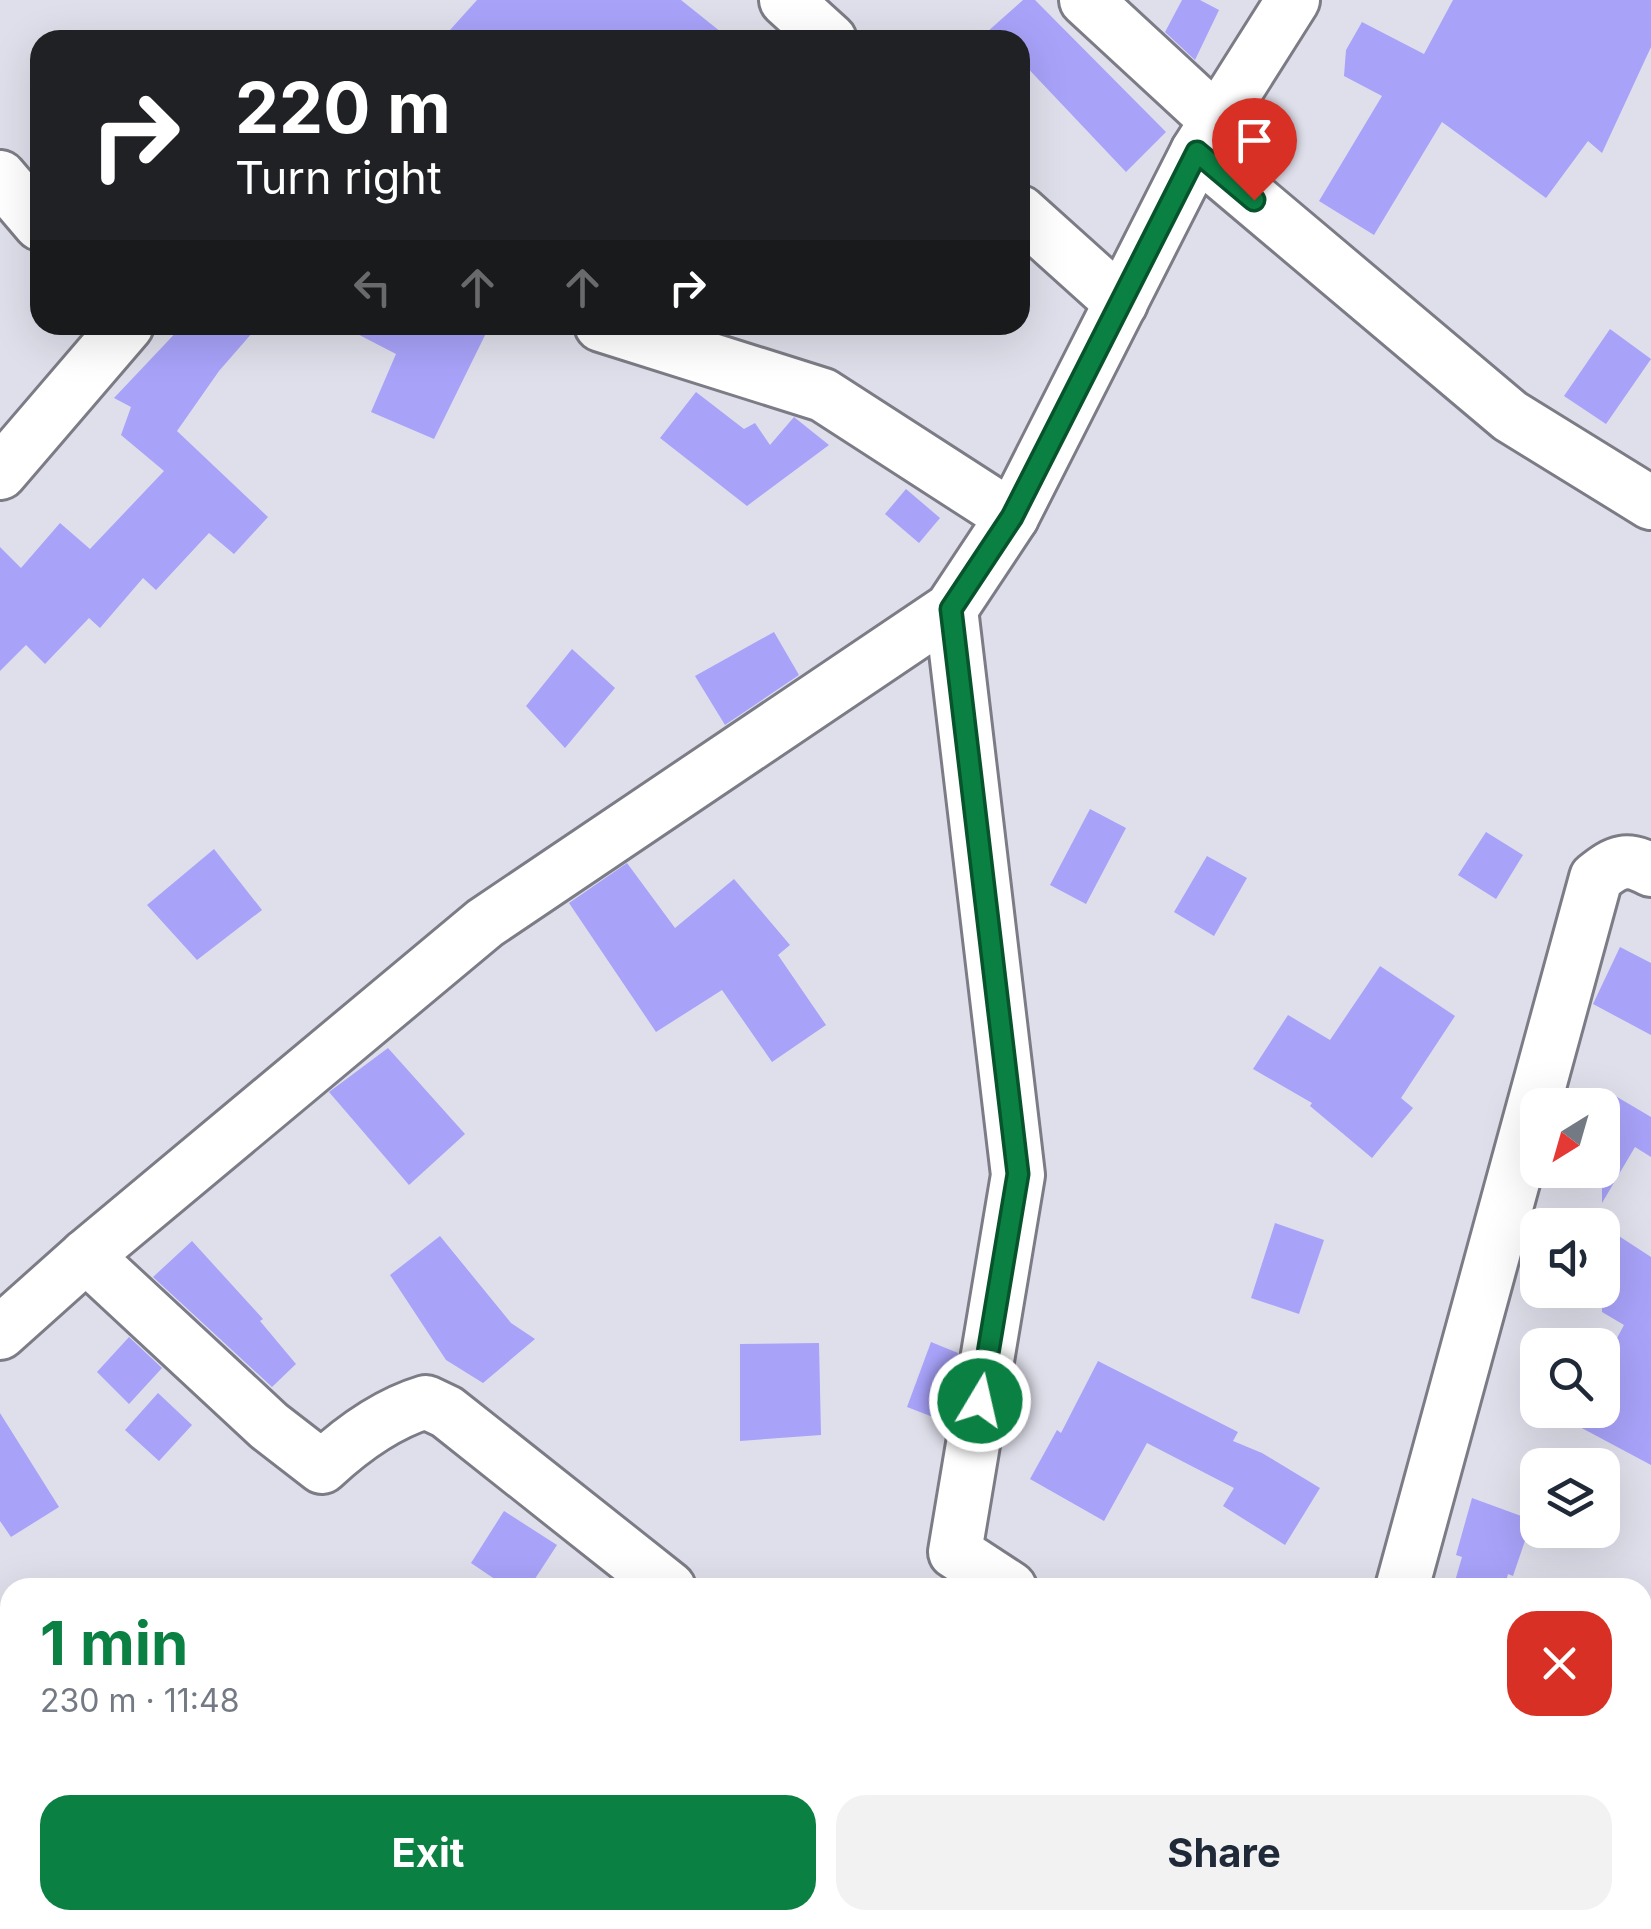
<!DOCTYPE html>
<meta charset="utf-8">
<style>
body{margin:0;font-family:Inter,sans-serif;background:#f2f2f3;color:#1f2937;height:100vh;display:flex;flex-direction:column;font-size:38px;white-space:nowrap}
*{box-sizing:border-box;margin:0}
p{font-size:32px;color:#747a83}
.icon{flex:none;width:55px;height:55px;fill:none;stroke:currentColor;stroke-width:2;stroke-linecap:round;stroke-linejoin:round}
.map{position:relative;flex:1;overflow:hidden}
.drawer{position:absolute;left:0px;top:1578px;width:1652px;height:352px;display:flex;flex-direction:column;background:#fff;border-radius:30px 30px 0 0;box-shadow:0 10px 40px #0002}
.drawer>*{flex:none}
.hud{position:absolute;left:30px;top:30px;width:1000px;height:305px;border-radius:30px;box-shadow:0 10px 40px #0002;background:#202124;color:#fff;overflow:hidden}
.needle{width:65px;rotate:217deg}
.buttons{position:absolute;left:1520px;top:1088px;display:grid;gap:20px}
.buttons a{display:grid;place-items:center;width:100px;height:100px;border-radius:20px;background:#fff;box-shadow:0 10px 40px #0002;font-size:50px}
.pin{position:absolute;display:grid;place-items:center;width:85px;height:85px;color:#fff;margin:-102px -42px;border-radius:50% 50% 50% 0;rotate:-45deg;box-shadow:0 0 10px #0007}
.pin .icon{rotate:45deg}
.me{position:absolute;width:110px;margin:-55px;rotate:9deg;stroke-linejoin:round;filter:drop-shadow(0 0 8px #0008)}
.turn{display:flex;align-items:center;gap:35px;height:210px;padding:0 40px;font-size:45px}
.turn .icon{width:130px;height:130px;stroke-width:2.5}
.turn b{display:block;font-size:70px;line-height:85px}
.lanes{display:flex;align-items:center;height:95px;padding:0 40px;background:#0003;justify-content:center;gap:50px;direction:ltr}
.lanes .off{opacity:.35}
.round{display:grid;place-items:center;flex:none;width:105px;height:105px;border-radius:30px;background:#f2f2f3}
.summary{display:flex;align-items:center;justify-content:space-between;height:170px;padding:0 40px}
h1{font-size:60px;font-weight:700;line-height:75px;color:#0b8043}
.button{display:flex;gap:20px;margin-top:auto;padding:20px 40px}
.button a{flex:1;height:115px;border-radius:30px;background:#0b8043;color:#fff;font-size:40px;font-weight:700;line-height:115px;text-align:center}
.button a+a{background:#f2f2f3;color:#1f2937}
.map>svg:first-child{display:block}
.building{fill:#a8a2f9}
.lines{fill:none;stroke-linecap:round;stroke-linejoin:round}
.minor-casing{stroke:#7c7c86;stroke-width:58}
.minor{stroke:#fff;stroke-width:52}
.route-casing{stroke:#07532c;stroke-width:25}
.route{stroke:#0b8043;stroke-width:18}
</style>
<div class="map">
<svg width="1651" height="1929" viewBox="0 0 1651 1929">
<rect width="100%" height="100%" fill="#dfdfeb"/>
<g class="building">
<polygon points="477,0 681,0 731,40 441,40"/>
<polygon points="1023,0 1035,0 1166,132 1126,172 1020,60 1020,40 978,40"/>
<polygon points="1182,0 1200,0 1219,10 1195,60 1165,32"/>
<polygon points="1453,0 1651,0 1651,47 1602,153 1588,141 1546,198 1442,122 1374,235 1319,201 1382,96 1344,76 1346,50 1362,22 1424,54"/>
<polygon points="183,325 259,325 219,371 177,431 268,517 234,554 209,533 156,590 143,578 100,628 89,618 45,664 26,645 0,671 0,547 21,568 60,523 90,549 164,471 121,435 131,407 114,398"/>
<polygon points="340,325 490,325 434,439 371,412 396,354"/>
<polygon points="1610,329 1651,359 1606,424 1564,396"/>
<polygon points="696,392 744,429 755,423 770,445 794,417 829,445 747,506 660,438"/>
<polygon points="906,489 940,518 919,543 885,514"/>
<polygon points="774,632 799,675 725,725 695,676"/>
<polygon points="572,649 615,688 565,748 526,706"/>
<polygon points="1090,809 1126,828 1086,904 1050,885"/>
<polygon points="1486,832 1523,855 1496,899 1458,875"/>
<polygon points="214,849 262,910 197,960 147,905"/>
<polygon points="1207,856 1247,878 1214,936 1174,912"/>
<polygon points="627,863 675,928 734,879 790,945 778,955 826,1025 772,1062 722,990 656,1032 569,903"/>
<polygon points="1620,947 1651,963 1651,1035 1593,1004"/>
<polygon points="1380,966 1455,1016 1401,1098 1413,1108 1372,1158 1310,1106 1312,1103 1253,1069 1288,1015 1330,1040"/>
<polygon points="388,1048 465,1134 409,1185 329,1092"/>
<polygon points="1602,1088 1651,1117 1651,1157 1635,1147 1602,1203"/>
<polygon points="1275,1223 1324,1240 1299,1314 1251,1298"/>
<polygon points="1602,1225 1651,1257 1651,1465 1548,1410 1602,1410 1602,1366 1624,1325 1602,1312"/>
<polygon points="440,1236 511,1323 535,1339 483,1383 446,1360 390,1275"/>
<polygon points="192,1241 263,1319 260,1321 296,1364 272,1387 153,1277"/>
<polygon points="129,1337 162,1368 129,1404 97,1372"/>
<polygon points="931,1342 958,1353 946,1422 907,1407"/>
<polygon points="819,1343 821,1435 740,1441 740,1344"/>
<polygon points="1098,1361 1238,1432 1233,1441 1262,1453 1320,1488 1285,1545 1223,1506 1234,1488 1147,1443 1104,1521 1030,1479 1057,1430 1061,1433"/>
<polygon points="158,1393 192,1425 159,1461 125,1430"/>
<polygon points="0,1413 59,1507 11,1537 0,1521"/>
<polygon points="1472,1498 1532,1520 1513,1576 1508,1574 1504,1588 1453,1588 1462,1557 1456,1555"/>
<polygon points="504,1511 557,1545 529,1588 508,1588 471,1563"/>
</g>
<g class="lines">
<g class="minor-casing">
<g id="minor">
<polyline points="786,0 830,40"/>
<polyline points="1086,0 1217,121"/>
<polyline points="1197,152 1510,416 1651,503"/>
<polyline points="0,177 40,224"/>
<polyline points="1020,212 1121,303"/>
<polyline points="601,325 823,395 1012,517"/>
<polyline points="0,473 127,325"/>
<polyline points="951,609 1018,1175 955,1552 1010,1588"/>
<path d="M86,1256l183,170 53,41c30,-28 64,-53 104,-65l21,10 222,176"/>
<polyline points="0,1333 86,1256 485,923 951,609 1012,517 1197,152 1293,0"/>
<path d="M1402,1588l194,-710c21,-17 31,-21 55,-8"/>
<polyline points="1642,1841 1651,1847"/>
<polyline points="1011,1920 1021,1929"/>
</g>
</g>
<use href="#minor" class="minor"/>
</g>
<g class="lines">
<g class="route-casing">
<polyline id="route" points="980,1401 1018,1174 951,609 1012,517 1197,152 1254,200"/>
</g>
<use href="#route" class="route"/>
</g>
</svg>
<div class="buttons">
<a><svg class="needle" viewBox="-14 -14 28 28"><path d="M0-13l5 13h-10z" fill="#e53935"/><path d="M0 13l5-13h-10z" fill="#747a83"/></svg></a>
<a><svg class="icon" aria-label="sound" viewBox="0 0 24 24"><path d="M4 9h4l5-4v14l-5-4H4zM17 9q2 3 0 6"/></svg></a>
<a><svg class="icon" aria-label="search" viewBox="0 0 24 24"><circle cx="10" cy="10" r="6"/><path d="M15 15l6 6"/></svg></a>
<a><svg class="icon" aria-label="layers" viewBox="0 0 24 24"><path d="M12 4l9 5-9 5-9-5zM3 14l9 5 9-5"/></svg></a>
</div>
<div class="pin" style="left:1254px;top:200px;background:#d93025"><svg class="icon" aria-label="arrive" viewBox="0 0 24 24"><path d="M6 21V4h12l-3 4 3 4H6"/></svg></div>
<svg class="me" style="left:980px;top:1401px" viewBox="-20 -20 40 40"><circle r="17" fill="#0b8043" stroke="#fff" stroke-width="3"/><path d="M0-11L8 9 0 5-8 9z" fill="#fff"/></svg>
<div class="hud">
<div class="turn"><svg class="icon" aria-label="right" viewBox="0 0 24 24"><path d="M7 20v-9h11M14 6l5 5-5 5"/></svg><div><b>220 m</b>Turn right</div></div>
<div class="lanes"><svg class="icon off" aria-label="left" viewBox="0 0 24 24"><path d="M17 20v-9H6M10 6l-5 5 5 5"/></svg><svg class="icon off" aria-label="ahead" viewBox="0 0 24 24"><path d="M12 20V5M6 11l6-6 6 6"/></svg><svg class="icon off" aria-label="ahead" viewBox="0 0 24 24"><path d="M12 20V5M6 11l6-6 6 6"/></svg><svg class="icon" aria-label="right" viewBox="0 0 24 24"><path d="M7 20v-9h11M14 6l5 5-5 5"/></svg></div>
</div>
<section class="drawer">
<div class="summary"><div><h1>1 min</h1><p>230 m · 11:48</p></div><a class="round" style="background:#d93025;color:#fff"><svg class="icon" aria-label="close" viewBox="0 0 24 24"><path d="M6 6l12 12M18 6L6 18"/></svg></a></div>
<div class="button"><a>Exit</a><a>Share</a></div>
</section>
</div>
